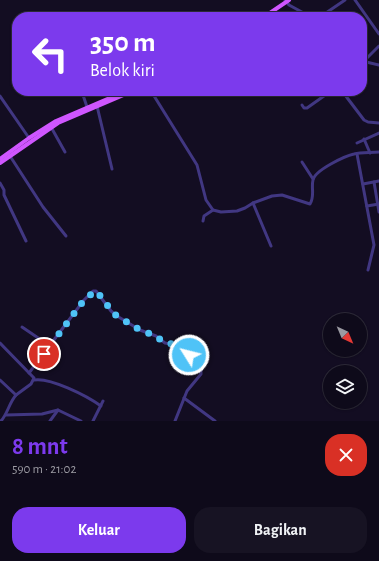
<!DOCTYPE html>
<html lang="id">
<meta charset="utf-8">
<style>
body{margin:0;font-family:"Alegreya Sans",sans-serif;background:#171323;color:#f1f3f6;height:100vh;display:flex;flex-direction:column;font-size:15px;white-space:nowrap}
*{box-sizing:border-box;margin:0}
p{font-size:13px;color:#9b9aa2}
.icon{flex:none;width:22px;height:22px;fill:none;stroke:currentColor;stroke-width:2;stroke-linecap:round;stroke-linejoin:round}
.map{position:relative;height:421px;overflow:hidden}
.details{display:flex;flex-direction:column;background:#0e0a1a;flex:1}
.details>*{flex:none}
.guide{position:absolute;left:12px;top:12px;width:355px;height:84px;border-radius:16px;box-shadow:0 1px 3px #0004,0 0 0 1px #2e2b39;background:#7c3aed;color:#fff;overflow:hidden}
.needle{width:26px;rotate:136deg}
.fabs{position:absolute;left:323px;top:313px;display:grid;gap:8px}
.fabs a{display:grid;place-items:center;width:44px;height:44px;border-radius:50%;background:#0e0a1a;box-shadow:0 1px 3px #0004,0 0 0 1px #2e2b39;font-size:20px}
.pin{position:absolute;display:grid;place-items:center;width:34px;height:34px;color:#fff;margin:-17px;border:2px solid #fff;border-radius:50%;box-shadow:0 1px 4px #0007}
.me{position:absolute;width:44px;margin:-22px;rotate:306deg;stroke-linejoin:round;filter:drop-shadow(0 0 3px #0008)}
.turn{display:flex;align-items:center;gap:14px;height:84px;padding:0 12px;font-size:18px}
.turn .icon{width:52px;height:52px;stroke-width:2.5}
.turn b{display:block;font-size:28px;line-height:34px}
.round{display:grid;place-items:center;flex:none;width:42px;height:42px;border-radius:16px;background:#171323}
.overview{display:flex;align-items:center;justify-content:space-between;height:68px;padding:0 12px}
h1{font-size:24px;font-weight:700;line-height:30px;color:#7c3aed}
.cta{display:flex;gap:8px;margin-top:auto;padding:8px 12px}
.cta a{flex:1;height:46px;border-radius:16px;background:#7c3aed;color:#fff;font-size:16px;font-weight:700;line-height:46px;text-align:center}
.cta a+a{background:#171323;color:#f1f3f6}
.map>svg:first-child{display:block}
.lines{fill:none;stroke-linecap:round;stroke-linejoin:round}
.minor{stroke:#413782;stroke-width:3}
.major{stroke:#cf56ff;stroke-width:4}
.route{stroke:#4fc3f7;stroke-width:7;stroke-dasharray:0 12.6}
</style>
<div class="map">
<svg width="379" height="421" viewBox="0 0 379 421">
<rect width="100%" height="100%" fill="#130d22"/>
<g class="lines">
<g class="minor">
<polyline points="285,0 289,5 311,17"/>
<polyline points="355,0 379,34"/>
<polyline points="320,17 345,0"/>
<polyline points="362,61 379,65"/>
<polyline points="362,66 363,62 379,46"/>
<path d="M151,91l46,74 9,35 7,10 8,2 16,-1 8,-3 8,-5 19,-7 10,-1 28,9c5,-8 1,-16 3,-24 2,-10 32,-24 41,-26 8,-2 17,-1 25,-2"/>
<polyline points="342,91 364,120 368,122 379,123"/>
<polyline points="83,95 87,107"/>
<polyline points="0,96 29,138"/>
<polyline points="302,105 304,108 307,108 331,91"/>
<polyline points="97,106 112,169"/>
<polyline points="51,127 65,152"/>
<polyline points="364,139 370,153"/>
<polyline points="357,143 379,133"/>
<polyline points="357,154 374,245 368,270"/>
<polyline points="10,156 43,207 66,236"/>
<polyline points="302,162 313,179"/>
<polyline points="374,182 379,212"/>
<polyline points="0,183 4,190 4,195 26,241"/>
<polyline points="363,184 379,181"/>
<polyline points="253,203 271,246"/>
<polyline points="367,206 379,204"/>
<polyline points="203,221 204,216 213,210"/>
<polyline points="22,327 50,346"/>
<polyline points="0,343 34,378 31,384 16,395"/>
<polyline points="29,373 84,300 93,291 96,291 111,311 117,316 140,330 156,336 165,343 181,346 185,352 201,367 201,374 187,391 175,421"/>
<path d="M0,380l16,15c-7,8 -8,18 -15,26"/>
<path d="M34,380c16,-3 53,16 67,26"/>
<polyline points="184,398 215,421"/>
<polyline points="6,415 42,414 58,410 81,421"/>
<polyline points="50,421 58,410"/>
<polyline points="93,421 103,401"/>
</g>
<g class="major">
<polyline points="264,17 289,0"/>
<polyline points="0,159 29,138 56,121 126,91"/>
<polyline points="0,163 58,123 133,91"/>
</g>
</g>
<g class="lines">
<polyline class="route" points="44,354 84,300 95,291 98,293 114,314 140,330 156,336 163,342 181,346 189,355"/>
</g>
</svg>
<div class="fabs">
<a><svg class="needle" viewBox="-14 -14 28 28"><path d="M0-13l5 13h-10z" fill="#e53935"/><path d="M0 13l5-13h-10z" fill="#9b9aa2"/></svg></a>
<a><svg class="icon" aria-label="layers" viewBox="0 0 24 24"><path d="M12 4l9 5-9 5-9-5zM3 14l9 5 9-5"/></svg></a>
</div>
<div class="pin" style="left:44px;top:354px;background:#d93025"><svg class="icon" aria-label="arrive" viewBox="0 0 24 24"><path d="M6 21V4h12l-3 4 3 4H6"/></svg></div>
<svg class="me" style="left:189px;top:355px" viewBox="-20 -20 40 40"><circle r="17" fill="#4fc3f7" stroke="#fff" stroke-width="3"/><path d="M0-11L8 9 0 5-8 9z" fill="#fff"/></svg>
<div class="guide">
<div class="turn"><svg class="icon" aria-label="left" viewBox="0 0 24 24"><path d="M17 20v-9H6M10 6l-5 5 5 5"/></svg><div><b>350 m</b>Belok kiri</div></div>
</div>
</div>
<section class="details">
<div class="overview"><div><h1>8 mnt</h1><p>590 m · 21:02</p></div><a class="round" style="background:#d93025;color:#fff"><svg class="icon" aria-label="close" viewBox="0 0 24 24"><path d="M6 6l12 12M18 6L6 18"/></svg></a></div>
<div class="cta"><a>Keluar</a><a>Bagikan</a></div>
</section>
